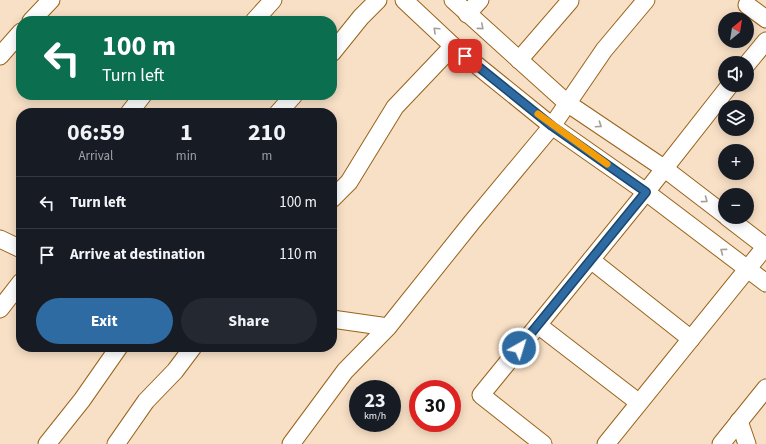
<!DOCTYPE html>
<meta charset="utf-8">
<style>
body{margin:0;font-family:"Source Sans 3",sans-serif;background:#242831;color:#f1f3f6;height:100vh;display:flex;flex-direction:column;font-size:15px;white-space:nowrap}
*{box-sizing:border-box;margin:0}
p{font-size:13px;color:#9ea1a6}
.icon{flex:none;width:22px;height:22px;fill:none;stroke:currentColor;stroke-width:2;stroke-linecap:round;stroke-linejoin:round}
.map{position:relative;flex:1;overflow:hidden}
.drawer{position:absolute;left:16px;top:108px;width:321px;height:244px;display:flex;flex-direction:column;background:#171b24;border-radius:16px;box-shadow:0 2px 10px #0003}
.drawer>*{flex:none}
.top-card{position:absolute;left:16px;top:16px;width:321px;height:84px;border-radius:16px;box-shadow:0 2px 10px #0003;background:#0b6e4f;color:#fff;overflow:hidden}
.needle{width:26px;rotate:30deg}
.buttons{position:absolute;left:718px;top:12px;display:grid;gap:8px}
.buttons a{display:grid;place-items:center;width:36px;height:36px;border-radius:50%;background:#171b24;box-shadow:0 2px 10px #0003;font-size:20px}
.speed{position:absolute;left:349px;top:380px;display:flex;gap:8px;font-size:20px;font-weight:700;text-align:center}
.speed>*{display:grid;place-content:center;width:52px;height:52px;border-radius:50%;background:#171b24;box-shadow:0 2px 10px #0003;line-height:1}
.speed small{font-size:10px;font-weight:400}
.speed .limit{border:6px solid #d22;background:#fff;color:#111}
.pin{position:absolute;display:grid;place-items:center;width:34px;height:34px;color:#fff;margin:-17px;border-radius:8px;box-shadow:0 2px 6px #0006}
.me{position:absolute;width:44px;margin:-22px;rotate:39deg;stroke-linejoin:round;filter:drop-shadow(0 0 3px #0008)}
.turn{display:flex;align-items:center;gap:14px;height:84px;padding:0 20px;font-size:18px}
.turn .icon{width:52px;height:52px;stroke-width:2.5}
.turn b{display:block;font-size:28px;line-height:34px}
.eta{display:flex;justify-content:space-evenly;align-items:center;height:68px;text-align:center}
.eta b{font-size:24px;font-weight:700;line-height:28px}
.button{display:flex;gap:8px;margin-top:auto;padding:8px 20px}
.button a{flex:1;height:46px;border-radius:24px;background:#2d6ba2;color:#fff;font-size:16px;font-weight:700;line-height:46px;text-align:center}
.button a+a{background:#242831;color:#f1f3f6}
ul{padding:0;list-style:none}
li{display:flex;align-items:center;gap:12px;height:52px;padding:0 20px;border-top:1px solid #363941}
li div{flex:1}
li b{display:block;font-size:15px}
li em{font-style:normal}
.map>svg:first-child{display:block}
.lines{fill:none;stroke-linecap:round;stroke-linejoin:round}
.minor-casing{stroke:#99631a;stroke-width:19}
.minor{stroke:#fff;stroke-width:17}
.oneway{stroke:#a59e99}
.route-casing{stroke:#1d4669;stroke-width:10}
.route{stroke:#2d6ba2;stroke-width:7}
.slow{stroke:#f59e0b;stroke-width:7}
</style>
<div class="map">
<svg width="766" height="444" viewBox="0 0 766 444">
<rect width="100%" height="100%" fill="#f8e0c6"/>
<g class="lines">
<g class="minor-casing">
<g id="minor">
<polyline points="404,0 453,46 552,126 646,192 766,283"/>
<polyline points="453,0 567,103 665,169 725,215"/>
<polyline points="747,5 766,19"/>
<polyline points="467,14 480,0"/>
<polyline points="31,21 51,0"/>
<polyline points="254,21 273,0"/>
<polyline points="332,53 361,17 378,0"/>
<polyline points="0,56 21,32"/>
<polyline points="519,60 570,1"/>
<polyline points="747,64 766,41"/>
<polyline points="129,113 143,95"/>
<polyline points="278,113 294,95"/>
<polyline points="332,199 349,182 395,107 453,46"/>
<polyline points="727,217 766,247"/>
<polyline points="0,239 21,249"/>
<polyline points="591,260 691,339"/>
<polyline points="0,309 21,282"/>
<polyline points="332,319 388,327"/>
<polyline points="538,325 481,395 543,444"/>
<polyline points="638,402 538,325 646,192 730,85"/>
<polyline points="739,421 747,444"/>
<polyline points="47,444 82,400 119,347"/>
<polyline points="116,444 146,401 175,371 193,347"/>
<polyline points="291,444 345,371 388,327 472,222 552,126 604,50 646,0"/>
<polyline points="606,444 766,246"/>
<polyline points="721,444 766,388"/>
</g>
</g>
<use href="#minor" class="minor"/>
</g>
<defs><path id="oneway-chevron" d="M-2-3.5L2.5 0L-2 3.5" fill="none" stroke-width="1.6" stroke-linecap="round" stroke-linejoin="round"/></defs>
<g class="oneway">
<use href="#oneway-chevron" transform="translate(481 27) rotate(41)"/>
<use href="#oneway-chevron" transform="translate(436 30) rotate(-137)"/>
<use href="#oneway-chevron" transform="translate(599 125) rotate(34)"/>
<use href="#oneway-chevron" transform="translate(705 200) rotate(37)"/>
<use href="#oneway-chevron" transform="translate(723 251) rotate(-143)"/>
</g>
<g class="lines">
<g class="route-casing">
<polyline id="route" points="465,56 552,126 646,192 519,348"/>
</g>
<use href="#route" class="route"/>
<polyline class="slow" points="538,114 607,164"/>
</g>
</svg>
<div class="buttons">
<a><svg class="needle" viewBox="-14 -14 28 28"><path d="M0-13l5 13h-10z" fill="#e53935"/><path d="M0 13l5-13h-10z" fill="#9ea1a6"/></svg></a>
<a><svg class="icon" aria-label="sound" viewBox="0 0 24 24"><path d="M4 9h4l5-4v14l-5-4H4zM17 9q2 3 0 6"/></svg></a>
<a><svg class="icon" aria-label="layers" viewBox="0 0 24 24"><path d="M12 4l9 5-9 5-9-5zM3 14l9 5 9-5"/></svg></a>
<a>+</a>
<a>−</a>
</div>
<div class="speed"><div>23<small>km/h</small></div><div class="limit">30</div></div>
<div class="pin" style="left:465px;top:56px;background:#d93025"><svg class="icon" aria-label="arrive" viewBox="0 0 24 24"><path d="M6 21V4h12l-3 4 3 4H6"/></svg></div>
<svg class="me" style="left:519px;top:348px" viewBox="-20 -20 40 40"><circle r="17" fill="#2d6ba2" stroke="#fff" stroke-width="3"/><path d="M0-11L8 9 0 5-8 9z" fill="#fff"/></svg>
<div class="top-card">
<div class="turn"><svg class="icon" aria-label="left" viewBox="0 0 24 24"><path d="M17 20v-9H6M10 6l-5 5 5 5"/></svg><div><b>100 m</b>Turn left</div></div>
</div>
<section class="drawer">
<div class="eta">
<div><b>06:59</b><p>Arrival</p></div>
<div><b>1</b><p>min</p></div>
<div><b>210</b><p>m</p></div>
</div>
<ul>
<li><svg class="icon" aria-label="left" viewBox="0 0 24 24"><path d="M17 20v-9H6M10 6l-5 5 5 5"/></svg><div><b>Turn left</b></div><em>100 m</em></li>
<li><svg class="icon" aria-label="arrive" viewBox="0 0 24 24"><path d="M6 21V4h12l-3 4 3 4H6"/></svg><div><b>Arrive at destination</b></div><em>110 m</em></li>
</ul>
<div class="button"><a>Exit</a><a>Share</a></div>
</section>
</div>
